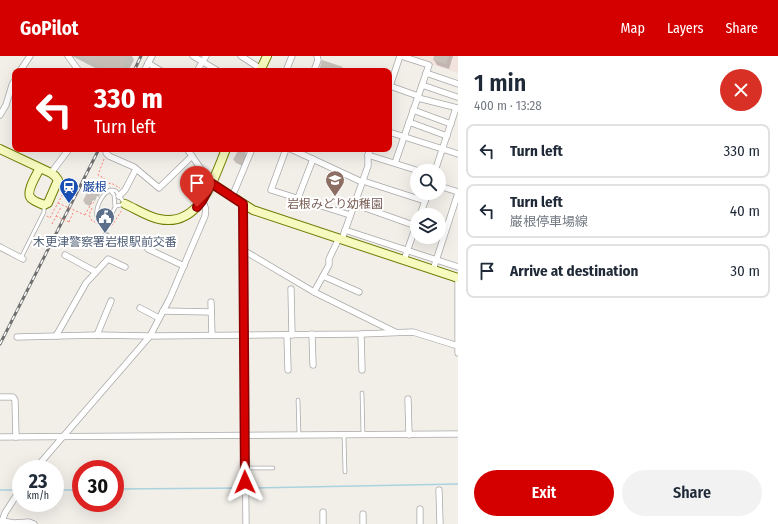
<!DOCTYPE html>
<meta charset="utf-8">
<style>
body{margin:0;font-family:"Fira Sans Condensed","Noto Sans JP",sans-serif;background:#f2f2f3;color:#1f2937;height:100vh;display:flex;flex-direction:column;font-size:15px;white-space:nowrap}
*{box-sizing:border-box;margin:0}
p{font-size:13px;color:#747a83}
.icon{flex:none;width:22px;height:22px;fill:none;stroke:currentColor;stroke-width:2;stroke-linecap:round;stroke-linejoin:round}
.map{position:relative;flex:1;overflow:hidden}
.details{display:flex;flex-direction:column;background:#fff;width:320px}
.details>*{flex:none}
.banner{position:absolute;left:12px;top:12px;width:380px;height:84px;border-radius:8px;box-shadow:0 4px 16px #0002;background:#d40000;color:#fff;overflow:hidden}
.controls{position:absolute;left:410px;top:108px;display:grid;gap:8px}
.controls a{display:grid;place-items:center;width:36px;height:36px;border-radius:50%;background:#fff;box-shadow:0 4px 16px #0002;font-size:20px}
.speed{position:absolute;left:12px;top:404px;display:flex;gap:8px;font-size:20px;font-weight:700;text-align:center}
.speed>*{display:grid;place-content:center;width:52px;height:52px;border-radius:50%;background:#fff;box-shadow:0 4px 16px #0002;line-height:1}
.speed small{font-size:10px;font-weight:400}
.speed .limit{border:6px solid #d22;background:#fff;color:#111}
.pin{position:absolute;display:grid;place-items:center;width:34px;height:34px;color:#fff;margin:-41px -17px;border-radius:50% 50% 50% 0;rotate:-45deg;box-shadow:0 0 4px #0007}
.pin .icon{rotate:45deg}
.me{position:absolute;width:44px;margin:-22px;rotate:359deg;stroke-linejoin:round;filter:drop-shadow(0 0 3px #0008)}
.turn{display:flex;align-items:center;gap:14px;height:84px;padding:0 16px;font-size:18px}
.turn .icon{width:52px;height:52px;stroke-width:2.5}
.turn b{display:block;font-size:28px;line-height:34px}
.round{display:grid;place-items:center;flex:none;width:42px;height:42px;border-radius:21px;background:#f2f2f3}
.headline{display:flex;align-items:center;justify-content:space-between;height:68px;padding:0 16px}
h1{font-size:24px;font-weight:600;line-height:30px}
.button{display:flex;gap:8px;margin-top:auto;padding:8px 16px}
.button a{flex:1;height:46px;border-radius:24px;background:#d40000;color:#fff;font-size:16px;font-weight:600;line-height:46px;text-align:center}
.button a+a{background:#f2f2f3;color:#1f2937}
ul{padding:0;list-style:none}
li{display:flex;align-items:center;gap:12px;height:54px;margin:0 8px 6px;padding:0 8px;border:2px solid #e0e1e3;border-radius:8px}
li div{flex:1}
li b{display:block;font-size:15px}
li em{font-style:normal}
header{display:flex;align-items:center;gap:24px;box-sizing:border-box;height:56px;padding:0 20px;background:#d40000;color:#fff}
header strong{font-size:19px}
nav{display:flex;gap:22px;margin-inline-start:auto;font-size:14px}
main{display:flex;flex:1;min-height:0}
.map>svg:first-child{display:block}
.military{fill:#f3e3dd}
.shadow{fill:#0003}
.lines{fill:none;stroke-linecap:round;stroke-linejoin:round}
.stream{stroke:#aad3df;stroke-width:1.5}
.building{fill:#c7bfb8}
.lane-casing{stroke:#a9a9a9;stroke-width:4.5}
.street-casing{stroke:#a9a9a9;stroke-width:7}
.secondary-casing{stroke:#707d05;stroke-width:10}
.path{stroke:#fa8072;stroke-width:1;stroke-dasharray:2 2;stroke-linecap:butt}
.lane{stroke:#fff;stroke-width:3}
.street{stroke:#fff;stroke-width:5.5}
.secondary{stroke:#f7fabf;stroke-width:8}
.rail-casing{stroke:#707070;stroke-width:3}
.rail{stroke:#fff;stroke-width:1.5;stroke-dasharray:4.5;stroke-linecap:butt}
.path-bridge{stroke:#fa8072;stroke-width:1;stroke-dasharray:2 2;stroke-linecap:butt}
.route-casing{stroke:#8a0000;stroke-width:10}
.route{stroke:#d40000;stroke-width:7}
.labels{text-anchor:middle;stroke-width:4;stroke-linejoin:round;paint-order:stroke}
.transit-label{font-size:12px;fill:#164399;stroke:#fff;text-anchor:start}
.education-label{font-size:12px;fill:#785e54;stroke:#fff}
.service-label{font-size:12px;fill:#4e5e75;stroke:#fff}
</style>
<header>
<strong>GoPilot</strong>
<nav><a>Map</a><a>Layers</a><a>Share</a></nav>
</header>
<main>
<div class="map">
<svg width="458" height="468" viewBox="0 0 458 468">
<rect width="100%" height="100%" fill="#f2efe9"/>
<polygon class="military" points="405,0 458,0 458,17"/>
<g class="shadow">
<polygon points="72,0 132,0 134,4 128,15 101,15"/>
<polygon points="435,0 453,0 449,13 437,9 434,4"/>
<polygon points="245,97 247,100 243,110 236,107 234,104"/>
<polygon points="98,133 100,138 99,141 97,140 95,145 93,144 90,150 85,148 84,145"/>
<polygon points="105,174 109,177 110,180 107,186 102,180"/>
</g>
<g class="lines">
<g class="stream">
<polyline points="248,432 458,428"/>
<polyline points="115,433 244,432"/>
<polyline points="0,434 17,434"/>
<polyline points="55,434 81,434"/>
</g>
</g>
<g class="building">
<polygon points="79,0 129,0 122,15 109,15"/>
<polygon points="434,0 449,0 446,8 433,4"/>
<polygon points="322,4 343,11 341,15 319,15"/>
<polygon points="239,93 246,96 241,108 233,104"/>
<polygon points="91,128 98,132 97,134 99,134 93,143 91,142 88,148 83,145"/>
</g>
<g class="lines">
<g class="lane-casing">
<g id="lane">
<polyline points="110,134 114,139 115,151"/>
<path d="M112,134l4,1 9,13 -9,2 -7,12 -3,2 -8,-1c-5,-9 5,-28 14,-29z"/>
<polyline points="21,202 44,156 44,150"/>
<polyline points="362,337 363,379"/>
<polyline points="298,344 299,380"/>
<polyline points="344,380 345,416"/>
<polyline points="245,412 273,412"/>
</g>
</g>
<g class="street-casing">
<g id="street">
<polyline points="68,0 79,15"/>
<polyline points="193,0 218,15"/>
<polyline points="241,0 261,13"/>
<polyline points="148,7 161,15"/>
<polyline points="20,15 30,0"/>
<polyline points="144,15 152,0"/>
<polyline points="197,15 206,0"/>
<polyline points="286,15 292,0"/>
<polyline points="314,15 318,4 317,0"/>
<polyline points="426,17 458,28"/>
<polyline points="422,29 457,41"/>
<polyline points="390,30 418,40"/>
<polyline points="389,33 400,0"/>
<polyline points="418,42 458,52"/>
<polyline points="413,54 451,68"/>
<polyline points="0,59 6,49 12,29 15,24"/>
<polyline points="409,66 447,80"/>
<polyline points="389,76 458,98"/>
<polyline points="107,93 106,97 109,100 134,111 159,132 192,100"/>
<polyline points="187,93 211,127"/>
<polyline points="286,93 271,134 350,159"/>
<polyline points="291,93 362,126"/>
<polyline points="368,99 419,115"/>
<polyline points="395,107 429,9 401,0"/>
<polyline points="435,115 456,52"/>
<polyline points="51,117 69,93"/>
<polyline points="363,125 425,145"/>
<polyline points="439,130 458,136"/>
<polyline points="119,140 125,134 136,113"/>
<polyline points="232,141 252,93"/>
<polyline points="298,142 313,103"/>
<polyline points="243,148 246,468"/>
<polyline points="354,148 416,170"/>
<polyline points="420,159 428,137"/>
<polyline points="345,174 458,211"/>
<polyline points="342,183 368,110 368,99 370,93"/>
<polyline points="0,191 23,203"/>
<polyline points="148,193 184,210"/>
<polyline points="243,194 314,236 395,276"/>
<polyline points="65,199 96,216"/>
<polyline points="404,204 417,167"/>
<polyline points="433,214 458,137"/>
<polyline points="323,220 359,236"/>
<polyline points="458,224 458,297"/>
<polyline points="291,233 292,279"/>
<polyline points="314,236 329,209 329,203 339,182"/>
<polyline points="211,246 212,279"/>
<polyline points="140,252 159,262"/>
<polyline points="163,255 211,256"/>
<polyline points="312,278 313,309"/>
<polyline points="361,278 362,314"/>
<polyline points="97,279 111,245"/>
<polyline points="287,279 288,314"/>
<polyline points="56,280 86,227 108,203 125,211"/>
<polyline points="17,281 97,279 150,280 361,278 413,276 458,290"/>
<polyline points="0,341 13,341 15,344 16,381"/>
<polyline points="408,343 409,379"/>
<polyline points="0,381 458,378"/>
<path d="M35,413l115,-133 20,-38 35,-82c1,-6 1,-10 -3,-15"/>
<polyline points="439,434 440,468"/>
<polyline points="420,453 420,468"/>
<polyline points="323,456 323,468"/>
<polyline points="363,458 363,468"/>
<polyline points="2,465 14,467 29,466 34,468"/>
<polyline points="1,468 5,457 21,432"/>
</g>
</g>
<g class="secondary-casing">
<g id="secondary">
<polyline points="260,15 267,0"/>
<path d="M0,93l51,24 4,3 3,4 -10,23 -4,2c-4,-2 -9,-3 -12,-6 -8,-5 5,-25 8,-31"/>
<polyline points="211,127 253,154 458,222"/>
<path d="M125,148c11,5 23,13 34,15 41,9 55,-41 67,-70"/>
</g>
</g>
<g class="path">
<polyline points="104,103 98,119 104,122 106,128"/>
<polyline points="98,138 102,130 111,127 120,132"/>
<polyline points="92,152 89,159 92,165 95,166"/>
<polyline points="85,159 92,146 94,147"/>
<path d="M47,160l3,2c5,-11 13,-22 16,-33l-3,-1"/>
<polyline points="69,166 73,157"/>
<polyline points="97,167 107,172 113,168 122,154"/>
<polyline points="52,168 61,151"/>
</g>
<use href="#lane" class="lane"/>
<use href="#street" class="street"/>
<use href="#secondary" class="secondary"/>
<g class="rail-casing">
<g id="rail">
<polyline points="134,15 141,0"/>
<polyline points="0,288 99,93"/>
</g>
</g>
<use href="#rail" class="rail"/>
<g class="path-bridge">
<polyline points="58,147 85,159"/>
<polyline points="56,160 69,166"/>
</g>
</g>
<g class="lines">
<g class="route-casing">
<polyline id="route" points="197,151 202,145 211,127 243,148 245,426"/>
</g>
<use href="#route" class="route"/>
</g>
<defs>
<g id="school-pin" transform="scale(1)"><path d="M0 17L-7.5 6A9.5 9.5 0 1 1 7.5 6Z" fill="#8d6e63" stroke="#fff"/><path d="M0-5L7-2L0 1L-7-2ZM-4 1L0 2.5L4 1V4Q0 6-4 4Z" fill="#fff"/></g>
<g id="station-pin" transform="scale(1)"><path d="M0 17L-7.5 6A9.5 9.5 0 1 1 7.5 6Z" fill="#1a4fb4" stroke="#fff"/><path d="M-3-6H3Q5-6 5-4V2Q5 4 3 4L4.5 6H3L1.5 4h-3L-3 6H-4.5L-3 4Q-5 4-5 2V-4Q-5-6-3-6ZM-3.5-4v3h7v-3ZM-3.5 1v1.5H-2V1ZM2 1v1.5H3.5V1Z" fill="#fff"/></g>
<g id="civic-pin" transform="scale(1)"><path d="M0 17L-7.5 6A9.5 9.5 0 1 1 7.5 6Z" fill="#5c6f8a" stroke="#fff"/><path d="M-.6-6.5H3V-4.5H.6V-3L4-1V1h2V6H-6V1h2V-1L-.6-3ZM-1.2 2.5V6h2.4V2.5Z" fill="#fff"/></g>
</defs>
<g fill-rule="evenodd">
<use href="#school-pin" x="335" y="124"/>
<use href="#station-pin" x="69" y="131"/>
<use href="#civic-pin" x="105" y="161"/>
</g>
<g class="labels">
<g class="transit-label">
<text x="83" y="135">巌根</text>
</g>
<g class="education-label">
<text x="335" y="152">岩根みどり幼稚園</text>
</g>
<g class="service-label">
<text x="105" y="190">木更津警察署岩根駅前交番</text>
</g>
</g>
</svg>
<div class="controls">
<a><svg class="icon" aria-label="search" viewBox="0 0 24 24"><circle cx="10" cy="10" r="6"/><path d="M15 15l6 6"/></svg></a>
<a><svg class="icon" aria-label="layers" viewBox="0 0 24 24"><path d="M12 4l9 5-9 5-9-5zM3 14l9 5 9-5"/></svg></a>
</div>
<div class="speed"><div>23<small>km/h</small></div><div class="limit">30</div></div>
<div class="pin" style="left:197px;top:151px;background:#d93025"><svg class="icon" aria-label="arrive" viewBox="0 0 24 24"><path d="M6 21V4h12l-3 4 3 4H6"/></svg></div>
<svg class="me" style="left:245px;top:426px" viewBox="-20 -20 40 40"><path d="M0-17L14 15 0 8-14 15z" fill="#d40000" stroke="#fff" stroke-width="4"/></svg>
<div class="banner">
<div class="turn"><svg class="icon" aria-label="left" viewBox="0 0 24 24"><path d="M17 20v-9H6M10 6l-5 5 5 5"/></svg><div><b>330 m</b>Turn left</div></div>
</div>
</div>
<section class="details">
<div class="headline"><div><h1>1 min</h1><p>400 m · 13:28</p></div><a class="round" style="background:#d93025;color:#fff"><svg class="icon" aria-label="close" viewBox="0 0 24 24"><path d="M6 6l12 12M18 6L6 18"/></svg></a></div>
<ul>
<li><svg class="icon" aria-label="left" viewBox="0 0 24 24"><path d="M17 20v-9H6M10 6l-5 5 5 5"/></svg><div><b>Turn left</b></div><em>330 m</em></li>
<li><svg class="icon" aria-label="left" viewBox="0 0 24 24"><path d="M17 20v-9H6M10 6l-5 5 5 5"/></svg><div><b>Turn left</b><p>巌根停車場線</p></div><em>40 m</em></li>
<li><svg class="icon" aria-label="arrive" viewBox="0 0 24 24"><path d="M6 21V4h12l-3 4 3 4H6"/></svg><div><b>Arrive at destination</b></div><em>30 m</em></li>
</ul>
<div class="button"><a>Exit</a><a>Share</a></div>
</section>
</main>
